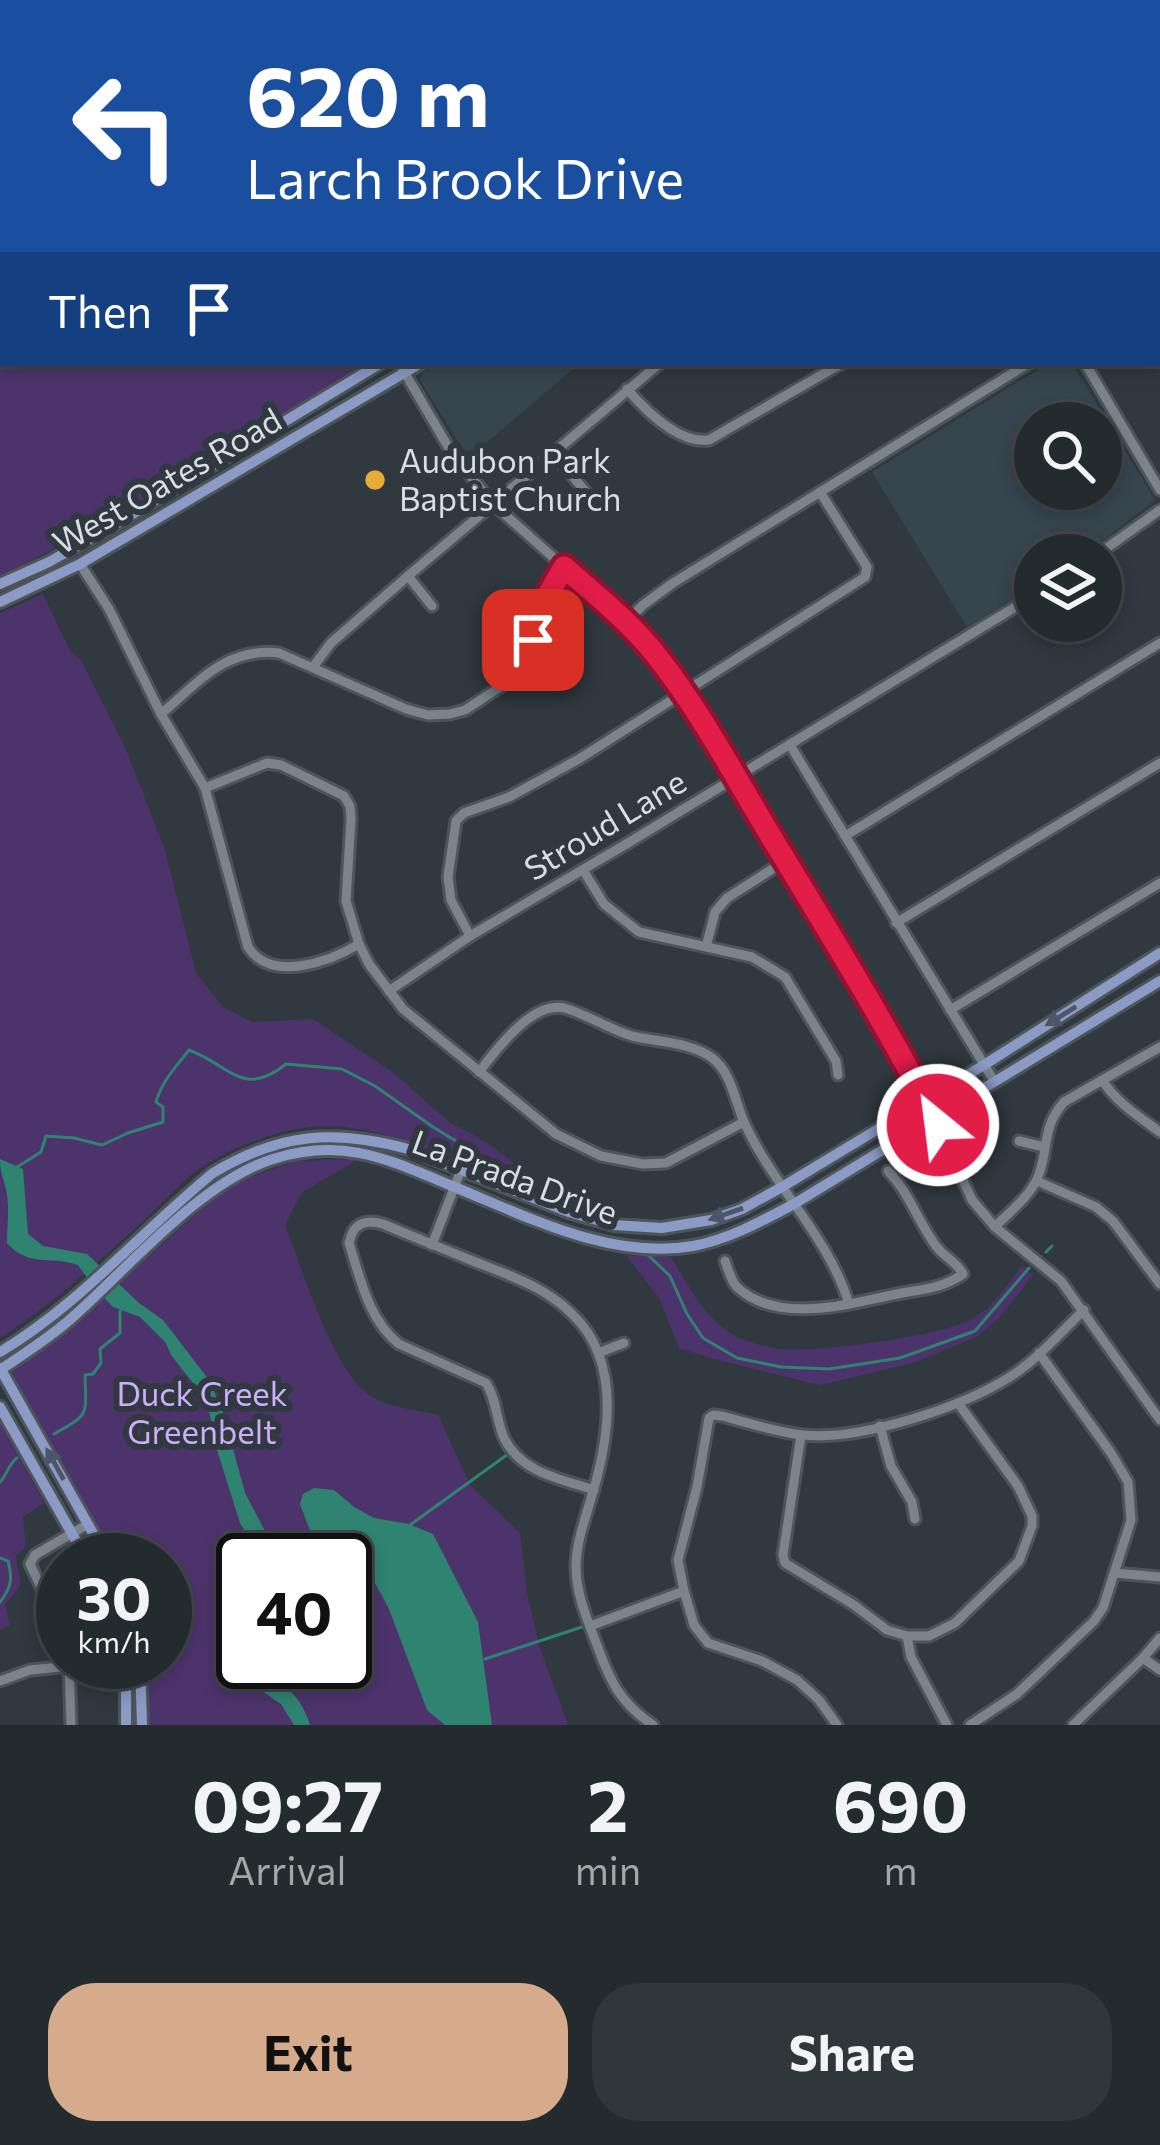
<!DOCTYPE html>
<style>
body{margin:0;font-family:Commissioner,sans-serif;background:#30373b;color:#f1f3f6;height:100vh;display:flex;flex-direction:column;font-size:45px;white-space:nowrap}
*{box-sizing:border-box;margin:0}
p{font-size:39px;color:#a3a7aa}
.icon{flex:none;width:66px;height:66px;fill:none;stroke:currentColor;stroke-width:2;stroke-linecap:round;stroke-linejoin:round}
.map{position:relative;height:1725px;overflow:hidden}
.sheet{display:flex;flex-direction:column;background:#242b2f;flex:1}
.sheet>*{flex:none}
.guide{position:absolute;left:0px;top:0px;width:1161px;height:366px;box-shadow:0 6px 18px #0003,0 0 0 3px #41474b;background:#1a4fa0;color:#fff;overflow:hidden}
.tools{position:absolute;left:1014px;top:402px;display:grid;gap:24px}
.tools a{display:grid;place-items:center;width:108px;height:108px;border-radius:50%;background:#242b2f;box-shadow:0 6px 18px #0003,0 0 0 3px #41474b;font-size:60px}
.speed{position:absolute;left:36px;top:1533px;display:flex;gap:24px;font-size:60px;font-weight:700;text-align:center}
.speed>*{display:grid;place-content:center;width:156px;height:156px;border-radius:50%;background:#242b2f;box-shadow:0 6px 18px #0003,0 0 0 3px #41474b;line-height:1}
.speed small{font-size:30px;font-weight:400}
.speed .limit{border:6px solid #111;border-radius:18px;background:#fff;color:#111}
.pin{position:absolute;display:grid;place-items:center;width:102px;height:102px;color:#fff;margin:-51px;border-radius:24px;box-shadow:0 6px 18px #0006}
.me{position:absolute;width:132px;margin:-66px;rotate:331deg;stroke-linejoin:round;filter:drop-shadow(0 0 9px #0008)}
.turn{display:flex;align-items:center;gap:42px;height:252px;padding:0 48px;font-size:54px}
.turn .icon{width:156px;height:156px;stroke-width:2.5}
.turn b{display:block;font-size:84px;line-height:102px}
.then{display:flex;align-items:center;height:114px;padding:0 48px;background:#0003;gap:24px;font-size:45px}
.eta{display:flex;justify-content:space-evenly;align-items:center;height:204px;text-align:center}
.eta b{font-size:72px;font-weight:700;line-height:84px}
.primary-button{display:flex;gap:24px;margin-top:auto;padding:24px 48px}
.primary-button a{flex:1;height:138px;border-radius:48px;background:#d6ab8b;color:#111;font-size:48px;font-weight:700;line-height:138px;text-align:center}
.primary-button a+a{background:#30373b;color:#f1f3f6}
.map>svg:first-child{display:block}
.built{fill:#37454f;fill-rule:evenodd}
.green{fill:#4d336b;fill-rule:evenodd}
.water{fill:#2f8471}
.lines{fill:none;stroke-linecap:round;stroke-linejoin:round}
.stream{stroke:#2f8471;stroke-width:3}
.minor-casing{stroke:#4e555a;stroke-width:15}
.major-casing{stroke:#4e555a;stroke-width:16}
.minor{stroke:#7b848b;stroke-width:9}
.major{stroke:#8b9bc6;stroke-width:10}
.oneway{fill:#4b5668}
.route-casing{stroke:#92132f;stroke-width:30}
.route{stroke:#e11d48;stroke-width:21}
.poi-dot{fill:#e7ac36;stroke:#30393f;stroke-width:4.5}
.labels{text-anchor:middle;stroke-width:12;stroke-linejoin:round;paint-order:stroke}
.poi-label{font-size:33px;fill:#d9dee2;stroke:#30393f;text-anchor:start}
.street-label{font-size:33px;fill:#d9dee2;stroke:#30393f}
.park-label{font-size:33px;fill:#ceaefa;stroke:#30393f}
</style>
<div class="map">
<svg width="1160" height="1725" viewBox="0 0 1160 1725">
<rect width="100%" height="100%" fill="#30393f"/>
<g class="built">
<polygon points="438,363 580,363 470,457 457,440 420,380 423,372"/>
<path d="M1049,363h23l83,137 -71,55h-49v30l-68,42 -95,-155zM1035,423h66v66h-66z"/>
</g>
<g class="green">
<polygon points="37,0 973,0 974,3 32,3"/>
<polygon points="3,21 3,363 373,363 90,531 0,576 0,22"/>
<path d="M43,594l27,57 11,9 43,85 40,102 32,126 27,34 29,15 61,-3 81,54 55,49 39,21 61,48 25,16c-72,-27 -166,-77 -242,-81 -43,-2 -103,21 -137,46 -17,13 -31,30 -47,44 -47,44 -94,87 -148,122v-725z"/>
<path d="M359,1159l-58,34 -16,32c17,43 49,152 89,173 18,10 45,12 64,17l32,70 50,48 7,61 12,51 29,80h-419l-3,-63h19v-102h-49l-65,-117 -42,-68 49,-39 159,-140 23,-15 55,-20zM243,1560h102v102h-102z"/>
<path d="M626,1255l45,2c19,31 37,69 73,83 10,4 25,7 36,9 34,4 164,-13 192,-30 22,-12 36,-35 50,-54l11,10 -34,43 -23,19 -63,26 -93,22 -109,-27 -32,-10 -20,-50z"/>
<path d="M0,1423l44,80 -21,14 3,29 -10,10c1,30 15,20 -11,48l5,21 -10,5z"/>
</g>
<g class="water">
<path d="M0,1159l23,10 5,65 15,12 44,8 52,49 24,17 46,60 14,32 22,81 28,53 12,14h-22l-23,-37 -23,-73 -9,-44 -8,-14 -29,-37 -5,-12 -26,-26 -27,-10 -20,-21 -15,-21c-29,-10 -49,3 -71,-22 0,-18 3,-37 -1,-54 -3,-12 -6,-17 -6,-30z"/>
<polygon points="314,1488 334,1490 354,1507 374,1518 409,1524 433,1534 478,1622 492,1725 445,1725 427,1710 389,1609 374,1581 345,1573 345,1560 321,1560 300,1504 303,1494"/>
<path d="M243,1624v38h4c30,25 49,20 63,63h-16l-13,-21 -53,-36 -1,-9z"/>
</g>
<g class="lines">
<g class="stream">
<path d="M17,1167l24,-15 5,-16 28,2 28,7 26,-12 35,-11v-15l-7,-5c6,-21 20,-35 33,-52 41,15 54,49 97,14l56,5 33,17 58,41 87,53"/>
<polyline points="1046,1252 1052,1246"/>
<polyline points="648,1255 670,1276 687,1314 703,1338 737,1358 781,1367 829,1369 900,1358 975,1331 1029,1268"/>
<path d="M54,1434c36,-20 32,-18 31,-59l8,-1 8,-11 -1,-14 20,-16v-22"/>
<path d="M0,1482c7,-7 9,-19 17,-24"/>
<polyline points="410,1525 508,1454"/>
<path d="M0,1558l8,3c5,18 3,27 -8,41"/>
<polyline points="485,1659 585,1626"/>
</g>
<g class="minor-casing">
<g id="minor">
<polyline points="979,0 981,3"/>
<polyline points="1094,0 1096,3"/>
<polyline points="1056,3 1061,0"/>
<polyline points="1158,227 1160,228"/>
<polyline points="1158,284 1160,287"/>
<polyline points="399,363 450,450 492,503 626,622 656,654 707,725 856,976 938,1125 972,1200 995,1227 1061,1281 1160,1420"/>
<polyline points="1085,363 1160,490"/>
<path d="M627,389c19,22 51,55 82,51l133,-77"/>
<polyline points="552,452 597,505"/>
<polyline points="1097,555 1160,510"/>
<path d="M80,564l29,45 52,105 44,74 43,159c23,36 81,15 111,-3"/>
<polyline points="408,576 432,606"/>
<polyline points="626,622 643,605 673,583 1029,363"/>
<polyline points="533,640 558,650"/>
<polyline points="313,667 331,643 408,576 660,363"/>
<path d="M161,714c38,-32 65,-67 118,-61l127,56 22,6 22,-1 15,-4 49,-32 19,-38 4,-26 27,-47"/>
<polyline points="790,745 994,1081"/>
<polyline points="205,788 267,763 281,765 344,796 350,806 351,819 346,901 359,944 369,964 403,1009 556,1134 601,1156 643,1164 666,1163 744,1122"/>
<polyline points="845,836 1160,643"/>
<polyline points="583,870 604,904 639,932 752,957 785,977 836,1061 838,1075"/>
<polyline points="896,923 1160,763"/>
<polyline points="470,936 451,900 448,877 456,821 464,813 509,797 579,759 865,577 867,567 820,492"/>
<polyline points="706,947 715,912 727,898 785,861"/>
<polyline points="389,991 470,936 628,843 1035,595"/>
<polyline points="950,1010 1160,883"/>
<path d="M479,1072c17,-22 53,-71 85,-64 23,6 44,21 68,28 26,6 57,6 79,21 20,14 24,44 33,65 29,64 85,115 105,182"/>
<path d="M1102,1080c15,23 36,36 58,52"/>
<polyline points="1019,1141 1044,1147"/>
<polyline points="1037,1181 1096,1207 1113,1221 1160,1284"/>
<path d="M995,1227c14,-15 38,-33 44,-53 10,-28 3,-47 25,-72l96,-55"/>
<polyline points="432,1245 461,1170"/>
<path d="M725,1261c3,8 6,20 12,26 39,37 109,18 155,8 27,-6 48,-5 71,-21 -7,-13 -18,-16 -27,-28 -18,-24 -27,-54 -48,-75"/>
<polyline points="598,1353 624,1343"/>
<polyline points="880,1426 891,1466 912,1502 915,1519"/>
<polyline points="801,1435 783,1555 785,1563 854,1605 887,1630 907,1636 929,1636 955,1623 1019,1561 1032,1526 1032,1516 1018,1486 958,1403"/>
<path d="M594,1490c-33,-11 -73,-17 -90,-52 -8,-18 -7,-38 -18,-55l-87,-39c-30,-23 -39,-66 -50,-101 4,-20 16,-24 34,-19 28,12 56,23 85,35 37,15 75,26 104,55 49,46 38,122 20,181 -6,22 -16,47 -16,71 0,28 11,53 21,79 13,36 23,58 56,80"/>
<polyline points="1115,1573 1160,1577"/>
<polyline points="590,1626 684,1591"/>
<polyline points="63,1633 30,1564 35,1555 88,1524"/>
<polyline points="907,1636 911,1657 947,1725"/>
<polyline points="1143,1658 1160,1670"/>
<polyline points="69,1662 71,1725"/>
<polyline points="0,1681 30,1670 70,1666"/>
<path d="M837,1725l-18,-25 -22,-20 -35,-19 -54,-18 -14,-18 -10,-34 -6,-31 19,-73 12,-69 4,-3 9,1c26,7 54,16 81,19 56,6 157,-27 205,-57 28,-17 52,-45 76,-68"/>
<polyline points="970,1725 1017,1694 1094,1621 1103,1608 1131,1520 1128,1482 1111,1453 1039,1353"/>
<polyline points="1073,1725 1143,1658 1160,1638"/>
</g>
</g>
<g class="major-casing">
<g id="major">
<polyline points="986,3 992,0"/>
<polyline points="1024,3 1029,0"/>
<polyline points="0,584 49,562 116,524 381,363"/>
<polyline points="0,602 80,564 421,363"/>
<path d="M0,1352c79,-47 142,-121 213,-179 67,-40 120,-44 195,-24l161,63 45,13 48,3 49,-8 31,-11 40,-22 202,-122 176,-112"/>
<polyline points="0,1368 108,1560"/>
<path d="M0,1370c25,-17 51,-33 74,-54 56,-50 128,-135 199,-157 73,-23 118,2 184,29 73,30 155,72 236,58 37,-7 69,-25 101,-42l366,-223"/>
<polyline points="0,1407 87,1560"/>
<polyline points="123,1662 126,1688 126,1725"/>
<polyline points="140,1662 142,1725"/>
</g>
</g>
<use href="#minor" class="minor"/>
<use href="#major" class="major"/>
</g>
<defs><path id="oneway-solid" d="M-6-.8H1V-3.2L6.5 0L1 3.2V.8H-6Z" transform="scale(3)"/></defs>
<g class="oneway">
<use href="#oneway-solid" transform="translate(1061 1016) rotate(148)"/>
<use href="#oneway-solid" transform="translate(726 1214) rotate(161)"/>
<use href="#oneway-solid" transform="translate(55 1464) rotate(-119)"/>
</g>
<g class="lines">
<g class="route-casing">
<path id="route" d="M533,640l4,-26 27,-47c32,28 66,55 92,88 50,63 85,134 127,201 53,88 108,177 155,269"/>
</g>
<use href="#route" class="route"/>
</g>
<circle class="poi-dot" cx="375" cy="480" r="12"/>
<g class="labels">
<g class="poi-label">
<text x="399" y="473">Audubon Park<tspan x="399" dy="38">Baptist Church</tspan></text>
</g>
<g class="street-label">
<text transform="translate(167 481) rotate(-30)" y="12">West Oates Road</text>
<text transform="translate(605 825) rotate(-31)" y="12">Stroud Lane</text>
<text transform="translate(515 1177) rotate(20)" y="12">La Prada Drive</text>
</g>
<g class="park-label">
<text x="202" y="1406">Duck Creek<tspan x="202" dy="38">Greenbelt</tspan></text>
</g>
</g>
</svg>
<div class="tools">
<a><svg class="icon" aria-label="search" viewBox="0 0 24 24"><circle cx="10" cy="10" r="6"/><path d="M15 15l6 6"/></svg></a>
<a><svg class="icon" aria-label="layers" viewBox="0 0 24 24"><path d="M12 4l9 5-9 5-9-5zM3 14l9 5 9-5"/></svg></a>
</div>
<div class="speed"><div>30<small>km/h</small></div><div class="limit">40</div></div>
<div class="pin" style="left:533px;top:640px;background:#d93025"><svg class="icon" aria-label="arrive" viewBox="0 0 24 24"><path d="M6 21V4h12l-3 4 3 4H6"/></svg></div>
<svg class="me" style="left:938px;top:1125px" viewBox="-20 -20 40 40"><circle r="17" fill="#e11d48" stroke="#fff" stroke-width="3"/><path d="M0-11L8 9 0 5-8 9z" fill="#fff"/></svg>
<div class="guide">
<div class="turn"><svg class="icon" aria-label="left" viewBox="0 0 24 24"><path d="M17 20v-9H6M10 6l-5 5 5 5"/></svg><div><b>620 m</b>Larch Brook Drive</div></div>
<div class="then">Then<svg class="icon" aria-label="arrive" viewBox="0 0 24 24"><path d="M6 21V4h12l-3 4 3 4H6"/></svg></div>
</div>
</div>
<section class="sheet">
<div class="eta">
<div><b>09:27</b><p>Arrival</p></div>
<div><b>2</b><p>min</p></div>
<div><b>690</b><p>m</p></div>
</div>
<div class="primary-button"><a>Exit</a><a>Share</a></div>
</section>
